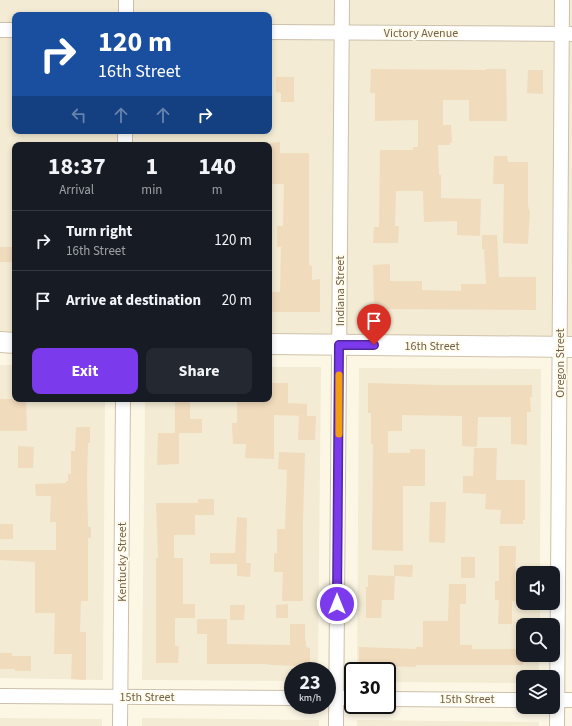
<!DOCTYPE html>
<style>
body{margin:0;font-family:"Source Sans 3",sans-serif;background:#242831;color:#f1f3f6;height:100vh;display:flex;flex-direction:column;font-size:15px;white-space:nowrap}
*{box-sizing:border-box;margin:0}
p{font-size:13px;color:#9ea1a6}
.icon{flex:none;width:22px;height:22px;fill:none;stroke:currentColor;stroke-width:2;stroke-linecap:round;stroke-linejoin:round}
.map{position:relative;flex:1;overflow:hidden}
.details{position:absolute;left:12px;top:142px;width:260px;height:260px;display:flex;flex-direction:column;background:#171b24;border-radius:8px;box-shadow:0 2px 6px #0003}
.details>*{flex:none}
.hud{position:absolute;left:12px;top:12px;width:260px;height:122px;border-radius:8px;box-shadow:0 2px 6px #0003;background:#1a4fa0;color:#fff;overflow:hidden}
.fabs{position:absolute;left:516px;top:566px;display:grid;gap:8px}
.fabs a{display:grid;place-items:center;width:44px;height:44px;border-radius:8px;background:#171b24;box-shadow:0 2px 6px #0003;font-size:20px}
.speed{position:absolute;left:284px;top:662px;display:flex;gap:8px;font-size:20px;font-weight:700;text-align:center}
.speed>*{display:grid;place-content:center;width:52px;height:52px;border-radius:50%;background:#171b24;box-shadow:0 2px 6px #0003;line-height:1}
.speed small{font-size:10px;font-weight:400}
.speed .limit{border:2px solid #111;border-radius:6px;background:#fff;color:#111}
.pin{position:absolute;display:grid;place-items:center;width:34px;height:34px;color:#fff;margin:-41px -17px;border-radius:50% 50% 50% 0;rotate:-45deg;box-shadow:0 0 4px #0007}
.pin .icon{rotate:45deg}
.me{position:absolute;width:44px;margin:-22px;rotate:0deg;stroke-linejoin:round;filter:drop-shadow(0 0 3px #0008)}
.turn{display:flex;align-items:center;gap:14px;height:84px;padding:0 20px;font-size:18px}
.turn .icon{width:52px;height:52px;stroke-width:2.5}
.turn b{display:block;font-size:28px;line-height:34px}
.lanes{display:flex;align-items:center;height:38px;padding:0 20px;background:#0003;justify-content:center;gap:20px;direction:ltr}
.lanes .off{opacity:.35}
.eta{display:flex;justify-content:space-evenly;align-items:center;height:68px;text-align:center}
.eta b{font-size:24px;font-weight:700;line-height:28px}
.action{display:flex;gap:8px;margin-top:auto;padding:8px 20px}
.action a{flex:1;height:46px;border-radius:8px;background:#7c3aed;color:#fff;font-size:16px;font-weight:700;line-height:46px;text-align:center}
.action a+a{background:#242831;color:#f1f3f6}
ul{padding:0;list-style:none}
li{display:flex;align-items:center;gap:12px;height:60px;padding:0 20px;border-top:1px solid #363941}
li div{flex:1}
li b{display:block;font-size:15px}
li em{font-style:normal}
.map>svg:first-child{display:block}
.residential{fill:#f3ebd3;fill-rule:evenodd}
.building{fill:#f1dbbd}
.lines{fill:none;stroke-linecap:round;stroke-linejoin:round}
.street-casing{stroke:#cdc0ab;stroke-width:16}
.secondary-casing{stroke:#d0c2a9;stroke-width:22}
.street{stroke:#fff;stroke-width:14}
.secondary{stroke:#fff;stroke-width:20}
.route-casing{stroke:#51269a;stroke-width:10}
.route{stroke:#7c3aed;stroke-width:7}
.slow{stroke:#f59e0b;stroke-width:7}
.labels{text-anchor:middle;stroke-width:3.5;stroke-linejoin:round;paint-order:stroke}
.street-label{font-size:12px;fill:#74614a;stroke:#fffbeb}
</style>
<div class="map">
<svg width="572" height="726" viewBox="0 0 572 726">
<rect width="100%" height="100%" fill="#fcf7e5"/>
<g class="residential">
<path d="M0,0h572v337l-303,-3v-189h-254v187h-15zM15,15h254v116h-254z"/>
<polygon points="0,365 15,365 15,399 105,399 103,680 0,678"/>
<polygon points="269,367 321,367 318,671 293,671 293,681 142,680 145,399 269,399"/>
<polygon points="359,368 541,369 540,573 523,573 523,603 540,603 540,625 523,625 523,655 539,655 539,677 523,677 523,683 387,682 387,671 357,671"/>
<polygon points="0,718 102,719 102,726 0,726"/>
<polygon points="142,718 319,720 319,726 142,726"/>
<polygon points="357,720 539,722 539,726 357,726"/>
</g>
<g class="building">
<polygon points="371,69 486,70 486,69 506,69 507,121 469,121 469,100 443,100 443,125 451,125 452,143 450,143 450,145 438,145 439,175 441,175 441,198 481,199 480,236 457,235 457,221 424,222 423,191 396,191 395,226 399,226 398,243 373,243 374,227 379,227 380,150 413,150 413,147 418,147 418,120 375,121 375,93 370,93"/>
<polygon points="528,70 543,70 543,94 527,93"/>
<polygon points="276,77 294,77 294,102 281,102 281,93 276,92"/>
<polygon points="280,142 280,153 309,153 309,265 312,266 312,280 320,279 320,312 269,312 269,292 280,292 281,247 277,247 277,226 283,226 284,184 269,184 269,143"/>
<polygon points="494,156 507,156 508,162 528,162 528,205 529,210 530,210 528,244 503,243 504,184 493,184"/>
<polygon points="482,235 497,235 499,277 536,277 536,310 377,309 377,307 374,307 373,265 390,264 390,281 422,281 422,290 461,291 461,284 486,284 484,249 482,249"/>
<polygon points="0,247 15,247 14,262 0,262"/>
<polygon points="269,383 288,383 288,403 307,404 307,416 274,415 274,459 245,458 246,444 233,444 232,423 237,423 237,399 269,399"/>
<polygon points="368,383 440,385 532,385 532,397 530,397 531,412 527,412 527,445 511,444 511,417 478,417 477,447 462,446 462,416 402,415 402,431 388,431 388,453 410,453 410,449 425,449 425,486 403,486 403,551 372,550 373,444 371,444 371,413 368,413"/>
<polygon points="0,399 26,399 27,431 0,431"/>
<polygon points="175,399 190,399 190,419 202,419 202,433 175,433"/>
<polygon points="299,416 316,416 315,440 298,440"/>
<polygon points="76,427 90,427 90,443 88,443 87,480 88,527 91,527 91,538 88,538 88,601 81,601 80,632 86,632 86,680 71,679 72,654 54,654 55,613 35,613 35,562 0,560 0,550 56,550 56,522 50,522 51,496 36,496 35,484 66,483 66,481 68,481 68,474 71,474 71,451 75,451"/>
<polygon points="158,433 179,433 179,464 157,465"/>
<polygon points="18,446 34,447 33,468 18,468"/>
<polygon points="474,448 497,448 496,480 525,480 525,520 523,520 523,524 500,524 501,510 485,509 486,494 463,493 463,476 473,476"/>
<polygon points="279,452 305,453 303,521 303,601 282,601 283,572 274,572 274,553 277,553 277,529 285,529 287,470 278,469"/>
<polygon points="198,499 214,499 214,515 195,515 195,535 174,535 174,558 183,558 183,604 195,604 195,618 175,618 175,646 179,646 178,663 156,663 156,558 158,558 156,503 198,503"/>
<polygon points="430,502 446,502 445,543 429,542"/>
<polygon points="237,517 247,518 246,563 251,563 250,577 237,576 237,564 210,564 210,553 235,553"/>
<rect x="0" y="524" width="13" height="15"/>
<polygon points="499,546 516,546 515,581 519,581 519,594 516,594 516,601 512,601 512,624 498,624 499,600 495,600 495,581 499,581"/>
<rect x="461" y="557" width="14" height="21"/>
<polygon points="394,565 413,565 412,577 395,576 394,600 382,600 381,618 366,618 366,587 368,587 368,575 394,576"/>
<polygon points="449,584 466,584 466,604 460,604 460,645 472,645 472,649 523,649 523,665 416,665 416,667 359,665 359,647 416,649 416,647 423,647 423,621 448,621"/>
<polygon points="288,604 288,618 276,618 276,605"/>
<polygon points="230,605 245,605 244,620 230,620"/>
<polygon points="197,619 227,619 227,644 290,645 290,624 305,624 305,641 306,641 306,647 310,648 310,664 303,664 303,666 272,665 264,664 207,664 207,634 197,634"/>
<polygon points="0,653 12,653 12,656 31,656 31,671 15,671 15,669 0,669"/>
</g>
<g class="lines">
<g class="street-casing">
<g id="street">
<polyline points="126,15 126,0"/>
<polyline points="0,30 15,30"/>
<polyline points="269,32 572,34"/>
<polyline points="125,145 125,131"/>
<polyline points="0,696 293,698"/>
<polyline points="327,698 353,698"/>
<polyline points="387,699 523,700"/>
<polyline points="553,700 572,700"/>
<polyline points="120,726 123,399"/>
<polyline points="336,726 342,0"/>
<polyline points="557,726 562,0"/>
</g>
</g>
<g class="secondary-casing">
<g id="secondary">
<polyline points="0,342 15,343"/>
<polyline points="269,344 572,347"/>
</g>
</g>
<use href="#street" class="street"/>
<use href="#secondary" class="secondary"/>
</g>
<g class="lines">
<g class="route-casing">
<polyline id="route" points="337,604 339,345 374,345"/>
</g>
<use href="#route" class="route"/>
<polyline class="slow" points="339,434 339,375"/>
</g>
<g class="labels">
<g class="street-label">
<text x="421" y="37">Victory Avenue</text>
<text transform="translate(340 291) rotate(-90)" y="4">Indiana Street</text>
<text x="432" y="350">16th Street</text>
<text transform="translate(560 363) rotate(-90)" y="4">Oregon Street</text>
<text transform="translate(122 562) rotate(-90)" y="4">Kentucky Street</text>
<text x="147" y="701">15th Street</text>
<text x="467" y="703">15th Street</text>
</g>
</g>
</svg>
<div class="fabs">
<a><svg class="icon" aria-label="sound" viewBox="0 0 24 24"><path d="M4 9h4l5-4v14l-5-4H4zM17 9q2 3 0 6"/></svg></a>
<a><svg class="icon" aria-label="search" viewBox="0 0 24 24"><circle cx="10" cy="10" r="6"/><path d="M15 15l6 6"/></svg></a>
<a><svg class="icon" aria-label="layers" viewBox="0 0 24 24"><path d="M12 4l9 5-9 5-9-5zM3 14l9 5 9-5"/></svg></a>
</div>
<div class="speed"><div>23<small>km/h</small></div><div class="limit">30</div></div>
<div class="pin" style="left:374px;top:345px;background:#d93025"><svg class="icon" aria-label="arrive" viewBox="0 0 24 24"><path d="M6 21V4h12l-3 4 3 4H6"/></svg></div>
<svg class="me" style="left:337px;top:604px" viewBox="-20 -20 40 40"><circle r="17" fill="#7c3aed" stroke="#fff" stroke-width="3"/><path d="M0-11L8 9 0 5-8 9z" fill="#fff"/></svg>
<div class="hud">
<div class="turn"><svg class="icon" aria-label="right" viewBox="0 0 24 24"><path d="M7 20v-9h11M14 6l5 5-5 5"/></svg><div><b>120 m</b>16th Street</div></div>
<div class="lanes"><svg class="icon off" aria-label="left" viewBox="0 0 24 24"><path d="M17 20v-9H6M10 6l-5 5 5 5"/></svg><svg class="icon off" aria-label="ahead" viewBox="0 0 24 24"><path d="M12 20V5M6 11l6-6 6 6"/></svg><svg class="icon off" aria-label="ahead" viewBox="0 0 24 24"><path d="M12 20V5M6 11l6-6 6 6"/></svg><svg class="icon" aria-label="right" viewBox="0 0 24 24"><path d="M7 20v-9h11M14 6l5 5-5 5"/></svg></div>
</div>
<section class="details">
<div class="eta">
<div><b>18:37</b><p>Arrival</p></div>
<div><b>1</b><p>min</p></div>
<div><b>140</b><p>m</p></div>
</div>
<ul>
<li><svg class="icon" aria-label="right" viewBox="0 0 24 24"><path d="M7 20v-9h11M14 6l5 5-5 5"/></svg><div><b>Turn right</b><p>16th Street</p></div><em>120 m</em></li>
<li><svg class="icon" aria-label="arrive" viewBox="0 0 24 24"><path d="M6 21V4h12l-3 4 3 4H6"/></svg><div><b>Arrive at destination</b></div><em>20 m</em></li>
</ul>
<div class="action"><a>Exit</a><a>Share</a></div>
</section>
</div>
